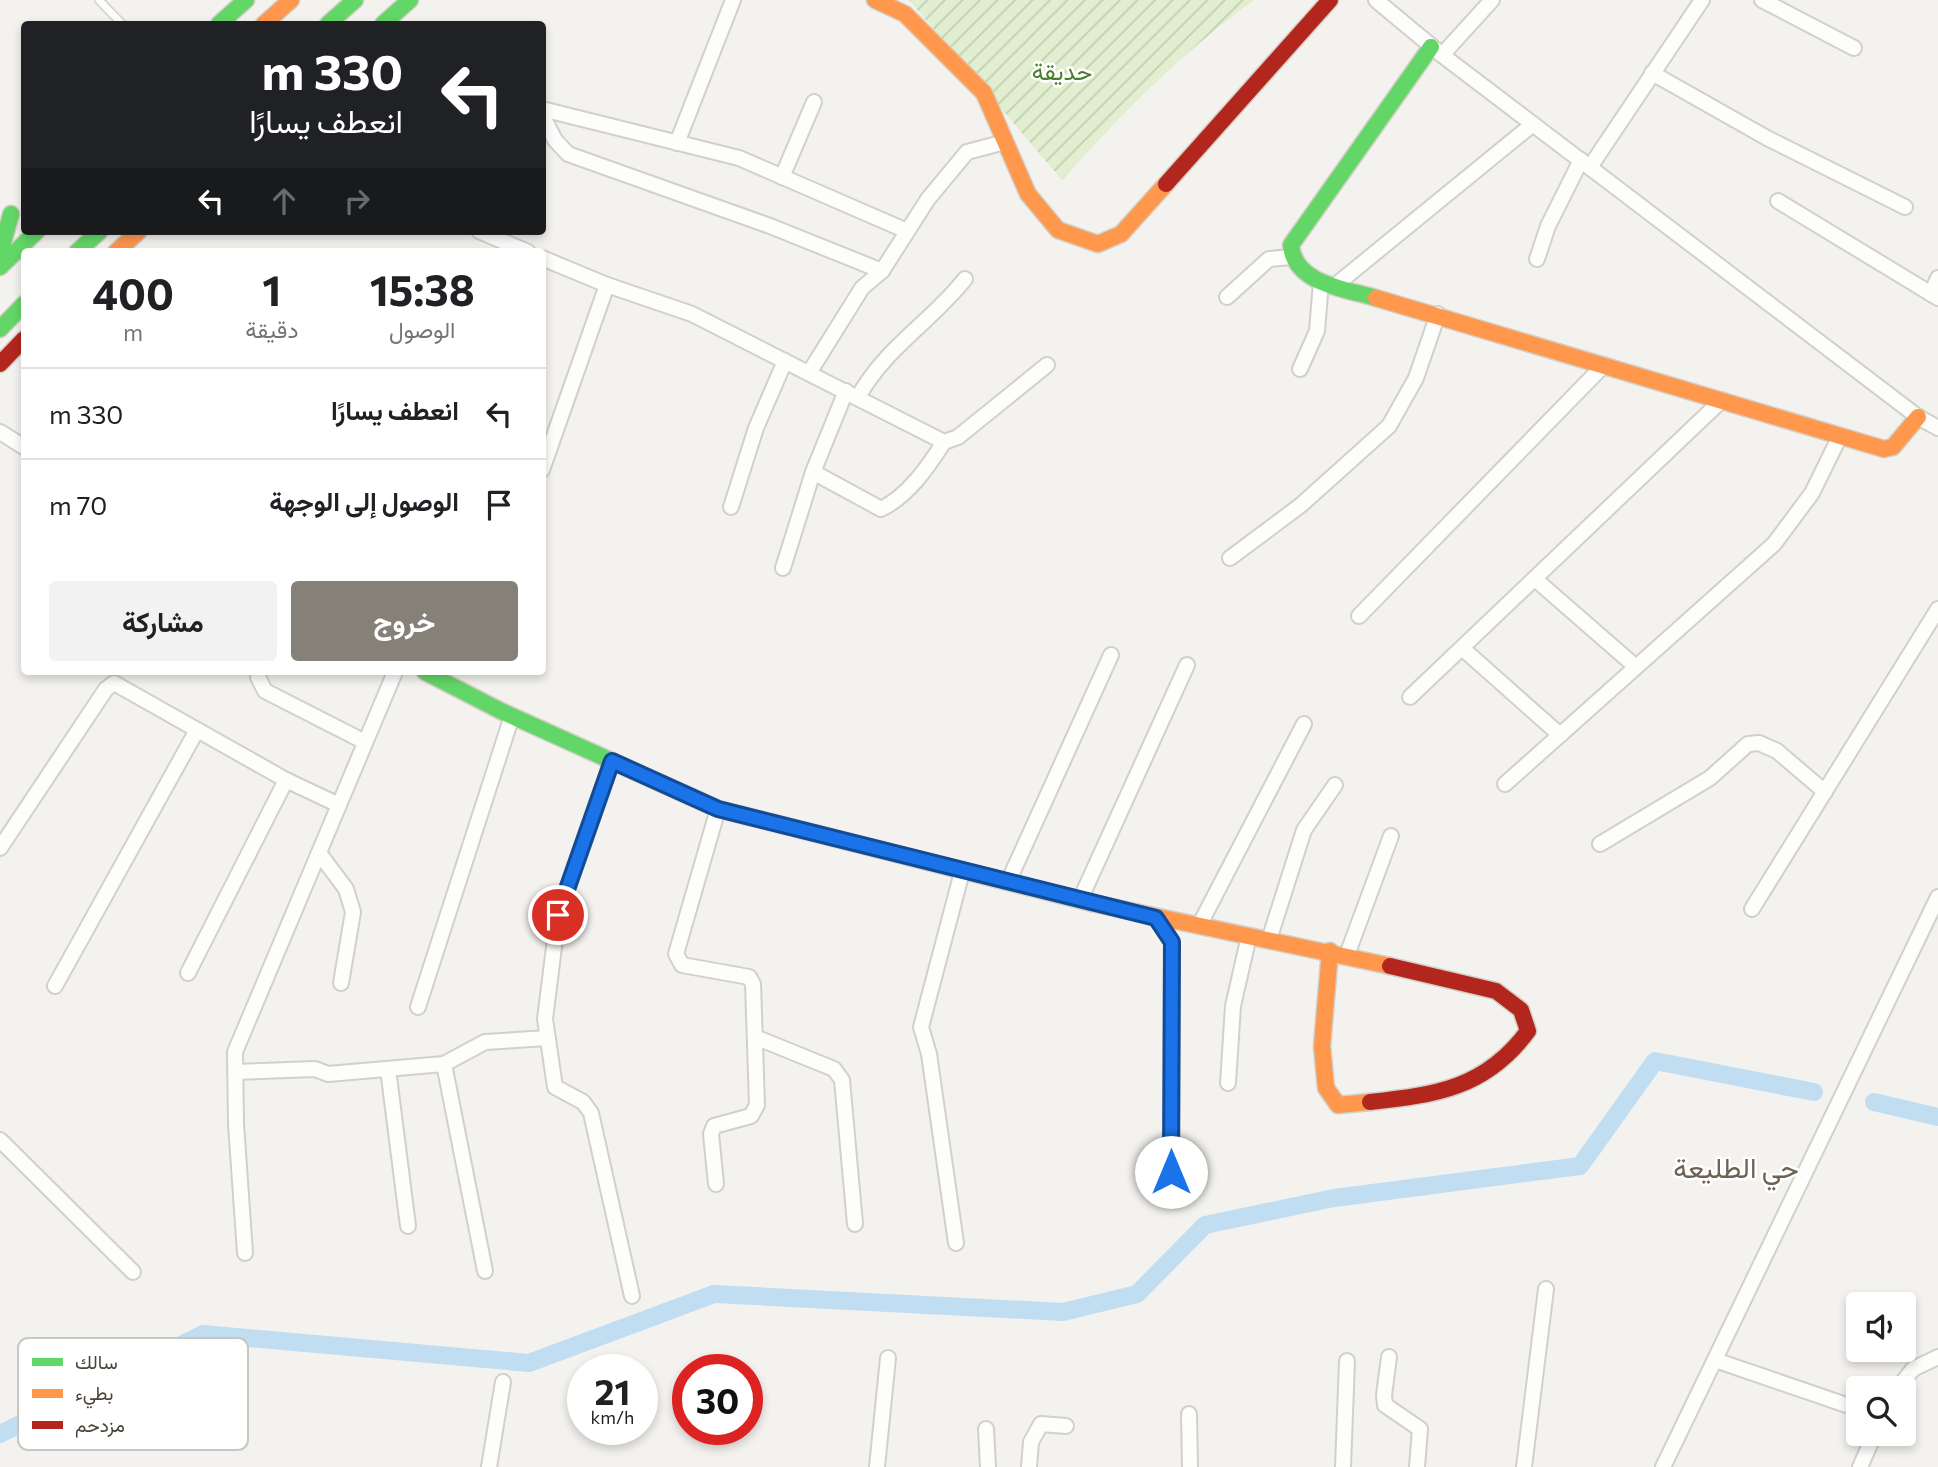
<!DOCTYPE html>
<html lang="ar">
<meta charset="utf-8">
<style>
body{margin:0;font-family:Commissioner,Vazirmatn,sans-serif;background:#f2f2f2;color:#202124;direction:rtl;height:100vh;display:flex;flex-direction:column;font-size:26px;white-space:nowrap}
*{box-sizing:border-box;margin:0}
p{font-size:23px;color:#757577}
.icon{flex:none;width:38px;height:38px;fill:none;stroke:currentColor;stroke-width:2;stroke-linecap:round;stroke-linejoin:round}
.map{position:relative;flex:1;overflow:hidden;direction:ltr}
.sheet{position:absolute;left:21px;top:248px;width:525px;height:427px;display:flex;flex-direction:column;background:#fff;border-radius:7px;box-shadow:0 4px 10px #0003;direction:rtl}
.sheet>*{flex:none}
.top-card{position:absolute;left:21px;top:21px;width:525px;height:214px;border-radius:7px;box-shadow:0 4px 10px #0003;direction:rtl;background:#202124;color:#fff;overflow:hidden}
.tools{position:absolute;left:1846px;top:1292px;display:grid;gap:14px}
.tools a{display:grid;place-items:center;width:70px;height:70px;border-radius:7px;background:#fff;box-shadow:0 4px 10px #0003;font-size:35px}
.speed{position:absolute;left:567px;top:1354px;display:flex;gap:14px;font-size:35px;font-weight:700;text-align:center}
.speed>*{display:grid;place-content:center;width:91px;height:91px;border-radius:50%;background:#fff;box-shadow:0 4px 10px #0003;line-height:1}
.speed small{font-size:18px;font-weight:400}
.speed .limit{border:10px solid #d22;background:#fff;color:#111}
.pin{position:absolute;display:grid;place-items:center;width:60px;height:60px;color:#fff;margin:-30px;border:4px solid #fff;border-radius:50%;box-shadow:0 2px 7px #0007}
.me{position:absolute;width:77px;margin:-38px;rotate:0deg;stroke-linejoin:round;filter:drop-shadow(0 0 5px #0008)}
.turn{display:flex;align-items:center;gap:24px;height:147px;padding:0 28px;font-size:32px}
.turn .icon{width:91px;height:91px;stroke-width:2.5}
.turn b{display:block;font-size:49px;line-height:60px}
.lanes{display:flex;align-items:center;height:66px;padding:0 28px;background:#0003;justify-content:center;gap:35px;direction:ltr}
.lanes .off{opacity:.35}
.eta{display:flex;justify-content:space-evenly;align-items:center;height:119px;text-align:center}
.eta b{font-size:42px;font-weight:700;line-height:49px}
.primary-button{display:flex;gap:14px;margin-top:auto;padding:14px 28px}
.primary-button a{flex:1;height:80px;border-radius:7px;background:#868178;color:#fff;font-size:28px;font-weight:700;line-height:80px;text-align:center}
.primary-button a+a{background:#f2f2f2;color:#202124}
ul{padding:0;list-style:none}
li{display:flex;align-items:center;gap:21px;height:91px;padding:0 28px;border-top:2px solid #e0e0e0}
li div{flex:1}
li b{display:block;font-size:26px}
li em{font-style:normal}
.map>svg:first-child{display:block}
.garden{fill:url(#garden-furrows)}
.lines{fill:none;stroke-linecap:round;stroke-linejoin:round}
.canal{stroke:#c0ddf1;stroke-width:18}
.lane-casing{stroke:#d2d0cb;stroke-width:10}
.street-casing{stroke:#d2d0cb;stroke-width:18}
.fast-casing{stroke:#d3cfc5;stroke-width:19}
.slow-casing{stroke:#d3cfc5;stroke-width:19}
.jam-casing{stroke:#d3cfc5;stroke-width:19}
.lane{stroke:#fdfdfc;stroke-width:7}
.street{stroke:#fdfdfc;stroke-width:14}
.fast{stroke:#63d668;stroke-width:16}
.slow{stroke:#ff974d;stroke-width:16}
.jam{stroke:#b3261e;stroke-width:16}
.route-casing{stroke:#114b97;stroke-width:18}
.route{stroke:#1a73e8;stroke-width:12}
.labels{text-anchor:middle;stroke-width:5;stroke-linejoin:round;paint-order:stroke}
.park-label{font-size:24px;fill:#4a7f2a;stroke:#fff}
.quarter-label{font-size:28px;fill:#6e6250;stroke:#fff}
.key{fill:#fff;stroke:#c9c7c4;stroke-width:2}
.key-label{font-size:19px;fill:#4b4439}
</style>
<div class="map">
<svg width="1938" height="1467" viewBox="0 0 1938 1467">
<defs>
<pattern id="garden-furrows" width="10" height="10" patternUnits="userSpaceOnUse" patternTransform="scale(1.75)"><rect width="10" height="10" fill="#e1eecf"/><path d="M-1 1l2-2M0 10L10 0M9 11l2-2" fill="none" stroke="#c3cdb2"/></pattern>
</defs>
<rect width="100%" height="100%" fill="#f4f2ee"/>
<path class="garden" d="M909,0h345c-72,52 -133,115 -192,180z"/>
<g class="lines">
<g class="canal">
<polyline points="1874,1102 1938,1117"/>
<polyline points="0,1434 203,1334 529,1363 714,1294 1063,1312 1137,1294 1205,1225 1334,1198 1580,1166 1655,1061 1814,1092"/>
</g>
<g class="lane-casing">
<polyline id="lane" points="99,0 122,24"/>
</g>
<g class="street-casing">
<g id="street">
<polyline points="1376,0 1442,55 1918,417 1938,428"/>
<polyline points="1762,0 1854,48"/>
<polyline points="1442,55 1492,0"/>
<polyline points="1652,73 1767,138 1905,207"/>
<polyline points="542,109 739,158 907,231"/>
<polyline points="542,115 555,140 568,154 770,226 882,271"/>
<polyline points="677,143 733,0"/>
<polyline points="1590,167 1702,0"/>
<polyline points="782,177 814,102"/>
<polyline points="1778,201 1938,298"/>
<polyline points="479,231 528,252"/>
<polyline points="542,258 607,285 692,314 944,442 958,437 1047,365"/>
<polyline points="1537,259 1548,226 1581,160"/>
<polyline points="1337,284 1533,124"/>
<polyline points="1931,294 1938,278"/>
<polyline points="1227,297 1269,259 1291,257"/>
<polyline points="1300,369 1317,331 1321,282"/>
<polyline points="809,373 862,288 882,271 928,199 967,152 1005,142"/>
<path d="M858,397c28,-50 72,-74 107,-118"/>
<polyline points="0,432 24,447"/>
<polyline points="542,470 607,285"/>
<path d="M813,472l68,37c27,-13 47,-42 63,-67"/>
<polyline points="731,507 756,428 785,361"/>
<polyline points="1230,558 1301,505 1389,426 1416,378 1438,314"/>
<polyline points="783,568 813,472 846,391"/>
<polyline points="1535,579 1636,667"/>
<polyline points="1359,616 1604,365"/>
<polyline points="1462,648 1560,735"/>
<polyline points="259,672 258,677 265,691 365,742"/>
<polyline points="1410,697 1722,400"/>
<polyline points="612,761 558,915 545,1019 555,1087 583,1102 591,1113 632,1296"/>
<polyline points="1505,784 1774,544 1812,493 1839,438"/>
<polyline points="1600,844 1710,778 1748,744 1759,743 1777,751 1825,792"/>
<polyline points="0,848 106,689 114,683 286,780"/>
<polyline points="319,853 346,889 353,912 341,983"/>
<polyline points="1009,880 1111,655"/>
<polyline points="1080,900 1187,665"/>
<polyline points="1752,909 1938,609"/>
<polyline points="1156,918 1172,942 1171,1198"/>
<polyline points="1199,926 1304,724"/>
<polyline points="1269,940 1304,830 1335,785"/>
<polyline points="1347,955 1391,836"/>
<polyline points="188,973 286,780 339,805"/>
<polyline points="55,986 197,730"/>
<polyline points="418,1007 512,716"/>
<polyline points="755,1037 834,1069 842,1080 855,1224"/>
<polyline points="444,1064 485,1271"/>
<polyline points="388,1069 408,1226"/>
<polyline points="235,1072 315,1069 328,1074 444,1064 485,1042 548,1038"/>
<polyline points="1228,1083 1233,1006 1249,936"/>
<polyline points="0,1140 133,1272"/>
<polyline points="716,1184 711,1134 714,1126 751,1116 757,1105 753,984 749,977 682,965 676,954 718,809"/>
<polyline points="956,1243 929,1054 921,1027 962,872"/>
<polyline points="245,1253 236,1124 235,1052 395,672"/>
<polyline points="1389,1357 1384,1395 1385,1405 1420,1429 1417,1467"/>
<polyline points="1715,1360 1858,1409"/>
<polyline points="1898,1388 1913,1369 1938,1357"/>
<polyline points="1189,1414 1190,1467"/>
<polyline points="986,1429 988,1467"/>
<polyline points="489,1467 503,1382"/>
<polyline points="877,1467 888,1358"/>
<polyline points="1029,1467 1031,1442 1041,1424 1066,1426"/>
<polyline points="1343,1467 1347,1361"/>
<polyline points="1524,1467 1546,1289"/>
<polyline points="1663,1467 1938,897"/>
<polyline points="1860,1467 1875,1433"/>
</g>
</g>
<g class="fast-casing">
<g id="fast">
<polyline points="219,24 246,0"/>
<polyline points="328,24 355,0"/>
<polyline points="383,24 410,0"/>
<polyline points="77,252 100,231"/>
<polyline points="0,254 11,214"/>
<polyline points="0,267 37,231"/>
<path d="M1376,298c-30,-9 -82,-14 -85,-53l140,-198"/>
<polyline points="0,329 24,304"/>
<polyline points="425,672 501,711 718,809 1092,903"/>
</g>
</g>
<g class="slow-casing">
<g id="slow">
<polyline points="875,0 905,14 984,93 1028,194 1058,230 1098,244 1121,234 1166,184"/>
<polyline points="264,24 291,0"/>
<polyline points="116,252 139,231"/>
<polyline points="1376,298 1884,449 1893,447 1918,417"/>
<polyline points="1092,903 1390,966"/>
<polyline points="1330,951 1322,1046 1326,1088 1338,1105 1370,1102"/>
</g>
</g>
<g class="jam-casing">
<g id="jam">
<polyline points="1166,184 1330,0"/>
<polyline points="0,364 24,339"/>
<path d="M1370,1102c66,-7 116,-14 158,-71l-7,-21 -25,-19 -106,-25"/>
</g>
</g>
<use href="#lane" class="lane"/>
<use href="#street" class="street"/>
<use href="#fast" class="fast"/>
<use href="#slow" class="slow"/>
<use href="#jam" class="jam"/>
</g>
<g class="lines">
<g class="route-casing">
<polyline id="route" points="558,915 612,761 718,809 1156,918 1172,942 1171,1172"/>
</g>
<use href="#route" class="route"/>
</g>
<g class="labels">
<g class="park-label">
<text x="1062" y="80">حديقة</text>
</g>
<g class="quarter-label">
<text x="1736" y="1178">حي الطليعة</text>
</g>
</g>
<rect x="18" y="1338" width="230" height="112" rx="10" class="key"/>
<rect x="32" y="1358" width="31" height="8" fill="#63d668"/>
<rect x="32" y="1389" width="31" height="9" fill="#ff974d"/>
<rect x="32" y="1421" width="31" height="8" fill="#b3261e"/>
<g class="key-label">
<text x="75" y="1369">سالك</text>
<text x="75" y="1400">بطيء</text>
<text x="75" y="1432">مزدحم</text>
</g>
</svg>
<div class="tools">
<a><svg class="icon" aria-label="sound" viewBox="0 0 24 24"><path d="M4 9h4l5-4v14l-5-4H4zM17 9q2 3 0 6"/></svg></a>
<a><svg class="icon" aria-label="search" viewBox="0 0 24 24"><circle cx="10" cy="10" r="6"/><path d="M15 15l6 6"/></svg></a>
</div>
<div class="speed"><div>21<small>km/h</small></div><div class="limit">30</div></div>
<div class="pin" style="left:558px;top:915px;background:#d93025"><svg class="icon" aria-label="arrive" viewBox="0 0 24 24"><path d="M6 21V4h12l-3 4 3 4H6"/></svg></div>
<svg class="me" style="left:1171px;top:1172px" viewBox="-20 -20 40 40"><circle r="19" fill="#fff"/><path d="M0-13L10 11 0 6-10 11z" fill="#1a73e8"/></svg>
<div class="top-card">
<div class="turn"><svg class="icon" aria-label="left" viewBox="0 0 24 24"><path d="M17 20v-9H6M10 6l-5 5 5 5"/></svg><div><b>330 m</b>انعطف يسارًا</div></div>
<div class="lanes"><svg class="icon" aria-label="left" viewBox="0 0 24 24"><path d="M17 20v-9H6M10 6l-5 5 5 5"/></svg><svg class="icon off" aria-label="ahead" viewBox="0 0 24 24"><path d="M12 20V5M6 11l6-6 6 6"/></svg><svg class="icon off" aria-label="right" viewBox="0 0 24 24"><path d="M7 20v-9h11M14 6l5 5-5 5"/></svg></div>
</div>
<section class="sheet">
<div class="eta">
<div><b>15:38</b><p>الوصول</p></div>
<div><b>1</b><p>دقيقة</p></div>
<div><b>400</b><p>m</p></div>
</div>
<ul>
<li><svg class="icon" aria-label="left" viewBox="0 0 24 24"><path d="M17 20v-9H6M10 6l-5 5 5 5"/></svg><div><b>انعطف يسارًا</b></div><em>330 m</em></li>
<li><svg class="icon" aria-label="arrive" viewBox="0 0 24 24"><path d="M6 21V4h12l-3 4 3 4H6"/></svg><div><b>الوصول إلى الوجهة</b></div><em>70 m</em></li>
</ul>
<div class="primary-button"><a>خروج</a><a>مشاركة</a></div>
</section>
</div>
